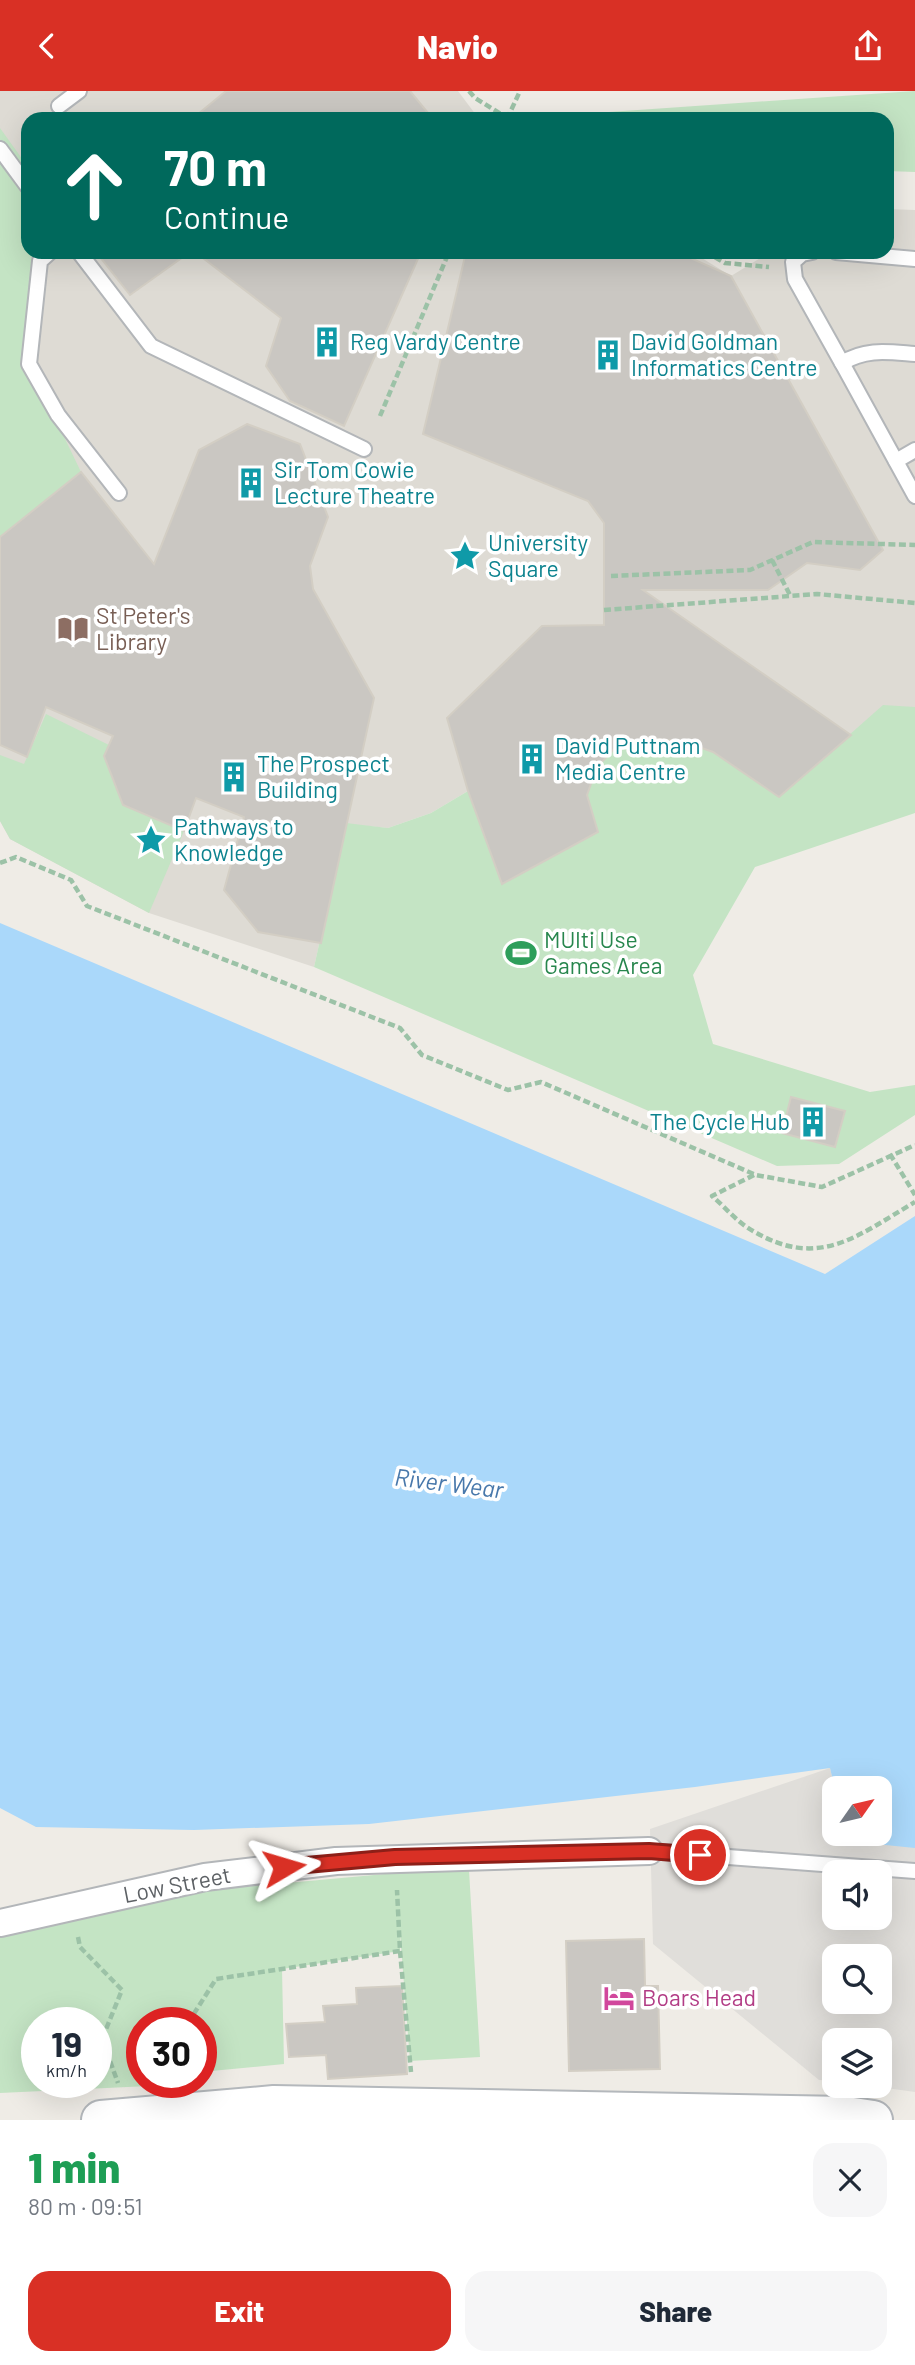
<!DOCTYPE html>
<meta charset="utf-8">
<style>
body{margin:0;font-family:Barlow,sans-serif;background:#f6f6f7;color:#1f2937;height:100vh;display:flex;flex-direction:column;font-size:26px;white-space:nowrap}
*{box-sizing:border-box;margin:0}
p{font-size:23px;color:#747a83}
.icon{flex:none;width:38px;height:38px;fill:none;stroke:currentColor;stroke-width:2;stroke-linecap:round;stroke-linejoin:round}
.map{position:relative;height:2029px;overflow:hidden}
.details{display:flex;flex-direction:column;background:#fff;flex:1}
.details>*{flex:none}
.banner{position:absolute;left:21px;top:21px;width:873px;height:147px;border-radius:21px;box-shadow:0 7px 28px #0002;background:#00695c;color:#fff;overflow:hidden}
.needle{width:46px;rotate:56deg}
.buttons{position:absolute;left:822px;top:1685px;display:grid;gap:14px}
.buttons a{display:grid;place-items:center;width:70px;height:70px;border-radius:14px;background:#fff;box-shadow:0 7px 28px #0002;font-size:35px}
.speed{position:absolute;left:21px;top:1916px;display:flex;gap:14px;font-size:35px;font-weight:700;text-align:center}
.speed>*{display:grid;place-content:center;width:91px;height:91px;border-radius:50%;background:#fff;box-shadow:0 7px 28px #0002;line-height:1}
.speed small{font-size:18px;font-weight:400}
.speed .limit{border:10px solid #d22;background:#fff;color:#111}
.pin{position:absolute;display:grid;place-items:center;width:60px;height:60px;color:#fff;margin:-30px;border:4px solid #fff;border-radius:50%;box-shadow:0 2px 7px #0007}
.me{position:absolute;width:77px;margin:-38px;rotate:83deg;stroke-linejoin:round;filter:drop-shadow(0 0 5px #0008)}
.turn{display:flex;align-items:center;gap:24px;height:147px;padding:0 28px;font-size:32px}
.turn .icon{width:91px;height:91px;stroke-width:2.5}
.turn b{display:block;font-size:49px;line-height:60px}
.round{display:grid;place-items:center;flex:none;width:74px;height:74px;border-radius:21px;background:#f6f6f7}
.summary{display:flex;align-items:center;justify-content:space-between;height:119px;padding:0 28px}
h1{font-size:42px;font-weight:800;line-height:52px;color:#1e9e55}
.action{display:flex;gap:14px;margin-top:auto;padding:14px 28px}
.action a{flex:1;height:80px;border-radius:21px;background:#d93025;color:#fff;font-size:28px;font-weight:800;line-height:80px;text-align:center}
.action a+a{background:#f6f6f7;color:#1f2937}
header{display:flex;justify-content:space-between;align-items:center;height:91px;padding:0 28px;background:#d93025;color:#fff;font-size:32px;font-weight:800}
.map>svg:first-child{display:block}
.industrial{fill:#e0deda;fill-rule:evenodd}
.education{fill:#dedbd4}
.green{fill:#c4e4c4;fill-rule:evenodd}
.water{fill:#aad8fa}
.building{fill:#cac7c2;stroke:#d3cec4;stroke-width:2}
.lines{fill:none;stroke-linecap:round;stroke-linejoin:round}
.lane-casing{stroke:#b3b6b9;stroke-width:18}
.street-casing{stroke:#b3b6b9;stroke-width:30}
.secondary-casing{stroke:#b4b8bc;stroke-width:42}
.path{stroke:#9cc2a7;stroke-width:4.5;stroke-dasharray:7 3.5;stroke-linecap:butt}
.lane{stroke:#fff;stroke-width:14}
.street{stroke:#fff;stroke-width:26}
.secondary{stroke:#fff;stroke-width:38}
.route-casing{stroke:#8d1f18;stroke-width:18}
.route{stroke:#d93025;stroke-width:12}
.labels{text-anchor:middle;stroke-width:7;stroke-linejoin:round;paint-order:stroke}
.culture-label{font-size:23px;fill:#0d838f;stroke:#fff;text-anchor:start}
.education-label{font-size:23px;fill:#785e54;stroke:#fff;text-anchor:start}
.leisure-label{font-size:23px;fill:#27864d;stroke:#fff;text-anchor:start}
.street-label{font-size:23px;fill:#5d6165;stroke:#fff}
.hotel-label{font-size:23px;fill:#b23c85;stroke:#fff;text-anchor:start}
.water-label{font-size:24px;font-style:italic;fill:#4878ab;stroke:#fff}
</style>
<header><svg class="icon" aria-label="back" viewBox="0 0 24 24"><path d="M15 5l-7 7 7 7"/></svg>Navio<svg class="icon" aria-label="share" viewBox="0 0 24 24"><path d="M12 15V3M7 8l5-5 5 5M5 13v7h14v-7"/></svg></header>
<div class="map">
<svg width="915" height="2029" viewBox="0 0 915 2029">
<rect width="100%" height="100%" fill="#efece6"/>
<path class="industrial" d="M830,1677l5,21v45l80,8v250l-43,-6h8v-45h-45v40l-16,-1 -166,-136 -3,-115zM835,1782h45v45h-45zM835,1866h45v45h-45z"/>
<polygon class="education" points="0,0 458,0 479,28 28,28 28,161 692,161 731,185 770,161 887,161 887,118 915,119 915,665 851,644 779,706 713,661 685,652 649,647 616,656 597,676 598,741 468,700 431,722 388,737 346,733 314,876 149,822 10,748 0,730"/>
<g class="green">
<polygon points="915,0 915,81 887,80 887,28 545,28 551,25"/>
<polygon points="0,37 28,76 28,161 50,161 40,170 29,273 81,381 0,446"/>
<polygon points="883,614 915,616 915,722 755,776 693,884 713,953 870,1001 915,994 915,1024 839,1073 777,1075 314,876 346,732 388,737 431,722 468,700 597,741 587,704 597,676 616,656 649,647 685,651 713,661 779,706"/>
<polygon points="46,623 109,654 104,666 123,714 184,740 149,822 10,748 0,730 0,664 24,673"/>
<path d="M469,1779l11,187 -70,4 -10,-128v18l-118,18 2,95 -83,8v-49h-59v60h10l-3,3 -149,7v-160l210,-43 186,-17zM37,1932h59v60h-59z"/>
</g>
<polygon class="water" points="0,832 825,1183 915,1125 915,1757 846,1750 845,1743 880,1743 880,1698 835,1698 830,1677 695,1696 369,1733 194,1739 36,1736 0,1717"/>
<g class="building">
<polygon points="226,0 410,0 433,28 192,28"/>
<polygon points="96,161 190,161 130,204"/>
<polygon points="195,161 421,161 344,335 290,310 266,275 281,227"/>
<polygon points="466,161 677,161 731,185 883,459 860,479 807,472 768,499 643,499 851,644 779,706 713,661 685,651 649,647 616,656 597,676 587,704 598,741 502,793 468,700 447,627 542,535 604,534 604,432 588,410 423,343"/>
<polygon points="247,333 300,353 328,426 310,475 313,498 374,607 321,852 258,841 224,799 244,726 196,707 184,740 123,714 104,665 113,645 46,616 27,666 0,654 0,446 81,381 154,473 199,359"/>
<polygon points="791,1006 845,1020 835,1056 782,1042"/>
<polygon points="644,1848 645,1895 658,1895 660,1978 569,1980 566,1850"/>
<polygon points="402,1895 407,1983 328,1988 326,1964 289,1966 286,1933 325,1931 323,1915 357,1913 356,1897"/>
</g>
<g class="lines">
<g class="lane-casing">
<g id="lane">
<polyline points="59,15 79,0"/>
<polyline points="0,58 28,96"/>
<polyline points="50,161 40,170 29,273 58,324 119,402"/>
<polyline points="79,161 151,255 364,358"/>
<path d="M812,161l-10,2 -9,8 2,17 47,84c24,-15 46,-11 73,-9"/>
<polyline points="836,161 915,168"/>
<polyline points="842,272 915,405"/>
<polyline points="896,370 915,359"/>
<polyline points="649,1760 915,1780"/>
</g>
</g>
<g class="street-casing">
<polyline id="street" points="0,1832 205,1786 336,1770 649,1760"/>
</g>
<g class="secondary-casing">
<polyline id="secondary" points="101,2029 274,2014 846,2025 873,2029"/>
</g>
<g class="path">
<polyline points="469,0 475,7 509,28"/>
<polyline points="507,28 520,0"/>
<polyline points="706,161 725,172 769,176"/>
<polyline points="380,325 449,161"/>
<polyline points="772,469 791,506"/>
<polyline points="611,485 750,479 813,451 915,454"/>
<polyline points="604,519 817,503 915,512"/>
<polyline points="0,772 16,766 71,789 87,815 400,937 422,964 508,999 541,991 756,1084 822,1096 915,1054"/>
<polyline points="890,1063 915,1104"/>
<path d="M754,1084l-42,21c13,11 26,27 41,35 66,39 104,5 162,-29"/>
<polyline points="78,1846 80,1856 122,1899 102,1948 118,1992"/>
<polyline points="400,1860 411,1981"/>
<polyline points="188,1932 216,1888 400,1860 397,1799"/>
</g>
<use href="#lane" class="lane"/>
<use href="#street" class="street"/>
<use href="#secondary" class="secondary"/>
</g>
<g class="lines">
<g class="route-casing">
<polyline id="route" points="284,1776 395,1766 649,1760 700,1764"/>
</g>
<use href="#route" class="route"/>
</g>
<defs>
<g id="building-bare" transform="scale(2.415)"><path d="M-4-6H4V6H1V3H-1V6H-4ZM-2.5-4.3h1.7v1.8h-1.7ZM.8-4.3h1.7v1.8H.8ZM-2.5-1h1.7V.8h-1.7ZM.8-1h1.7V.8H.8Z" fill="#0f9aa8" stroke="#fff" stroke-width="2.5" paint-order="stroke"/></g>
<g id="sight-bare" transform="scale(2.415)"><path d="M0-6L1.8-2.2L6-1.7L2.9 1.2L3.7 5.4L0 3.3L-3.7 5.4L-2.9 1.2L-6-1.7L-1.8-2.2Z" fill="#0f9aa8" stroke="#fff" stroke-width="2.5" paint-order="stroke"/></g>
<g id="library-bare" transform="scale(2.415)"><path d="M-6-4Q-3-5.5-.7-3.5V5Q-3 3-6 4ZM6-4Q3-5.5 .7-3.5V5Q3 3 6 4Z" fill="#8d6e63" stroke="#fff" stroke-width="2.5" paint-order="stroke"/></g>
<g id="stadium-bare" transform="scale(2.415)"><path d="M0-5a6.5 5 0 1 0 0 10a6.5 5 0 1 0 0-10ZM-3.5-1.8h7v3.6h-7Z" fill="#2e9e5b" stroke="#fff" stroke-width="2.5" paint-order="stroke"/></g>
<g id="hotel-bare" transform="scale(2.415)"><path d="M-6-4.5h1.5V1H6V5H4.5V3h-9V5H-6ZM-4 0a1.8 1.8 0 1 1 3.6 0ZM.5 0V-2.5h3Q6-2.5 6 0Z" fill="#d1479c" stroke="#fff" stroke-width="2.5" paint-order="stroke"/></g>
</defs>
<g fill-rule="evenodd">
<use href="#building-bare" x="327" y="251"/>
<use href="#building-bare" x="608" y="264"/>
<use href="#building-bare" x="251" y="392"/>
<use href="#sight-bare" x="465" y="465"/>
<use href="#library-bare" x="73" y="538"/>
<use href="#building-bare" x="532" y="668"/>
<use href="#building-bare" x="234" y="686"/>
<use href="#sight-bare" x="151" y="749"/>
<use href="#stadium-bare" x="521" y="862"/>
<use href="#building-bare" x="813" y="1031"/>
<use href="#hotel-bare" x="619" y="1907"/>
</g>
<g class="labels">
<g class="culture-label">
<text x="350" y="259">Reg Vardy Centre</text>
<text x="631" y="259">David Goldman<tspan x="631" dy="26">Informatics Centre</tspan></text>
<text x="274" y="387">Sir Tom Cowie<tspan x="274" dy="26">Lecture Theatre</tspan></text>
<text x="488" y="460">University<tspan x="488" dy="26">Square</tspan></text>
<text x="555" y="663">David Puttnam<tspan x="555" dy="26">Media Centre</tspan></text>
<text x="257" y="681">The Prospect<tspan x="257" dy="26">Building</tspan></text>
<text x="174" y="744">Pathways to<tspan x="174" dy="26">Knowledge</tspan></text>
<text x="790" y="1039" text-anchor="end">The Cycle Hub</text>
</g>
<g class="education-label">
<text x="96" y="533">St Peter's<tspan x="96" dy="26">Library</tspan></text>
</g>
<g class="leisure-label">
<text x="544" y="857">MUlti Use<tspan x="544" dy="26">Games Area</tspan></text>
</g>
<g class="street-label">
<text transform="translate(177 1794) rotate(-11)" y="8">Low Street</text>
</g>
<g class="hotel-label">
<text x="642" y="1915">Boars Head</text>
</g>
<g class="water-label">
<text transform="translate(449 1393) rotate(7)" y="8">River Wear</text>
</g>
</g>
</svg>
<div class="buttons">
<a><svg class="needle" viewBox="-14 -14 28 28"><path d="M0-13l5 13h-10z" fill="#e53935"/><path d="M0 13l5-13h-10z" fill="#747a83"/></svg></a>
<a><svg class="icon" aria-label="sound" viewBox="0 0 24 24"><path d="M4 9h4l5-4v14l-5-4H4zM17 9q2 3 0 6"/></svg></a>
<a><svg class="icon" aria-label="search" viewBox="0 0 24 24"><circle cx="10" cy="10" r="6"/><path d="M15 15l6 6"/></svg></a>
<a><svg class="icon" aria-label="layers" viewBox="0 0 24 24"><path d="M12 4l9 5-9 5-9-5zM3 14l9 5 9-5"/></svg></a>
</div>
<div class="speed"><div>19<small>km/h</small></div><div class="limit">30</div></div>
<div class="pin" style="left:700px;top:1764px;background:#d93025"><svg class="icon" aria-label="arrive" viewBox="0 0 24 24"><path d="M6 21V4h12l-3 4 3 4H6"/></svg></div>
<svg class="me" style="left:284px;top:1776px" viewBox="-20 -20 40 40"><path d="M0-17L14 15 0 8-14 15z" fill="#d93025" stroke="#fff" stroke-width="4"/></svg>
<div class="banner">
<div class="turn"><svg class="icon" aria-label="ahead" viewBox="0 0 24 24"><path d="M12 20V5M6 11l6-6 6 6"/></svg><div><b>70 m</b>Continue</div></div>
</div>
</div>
<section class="details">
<div class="summary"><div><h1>1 min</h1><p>80 m · 09:51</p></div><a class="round"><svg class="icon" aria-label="close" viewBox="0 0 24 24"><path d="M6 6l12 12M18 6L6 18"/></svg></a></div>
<div class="action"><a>Exit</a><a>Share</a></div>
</section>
